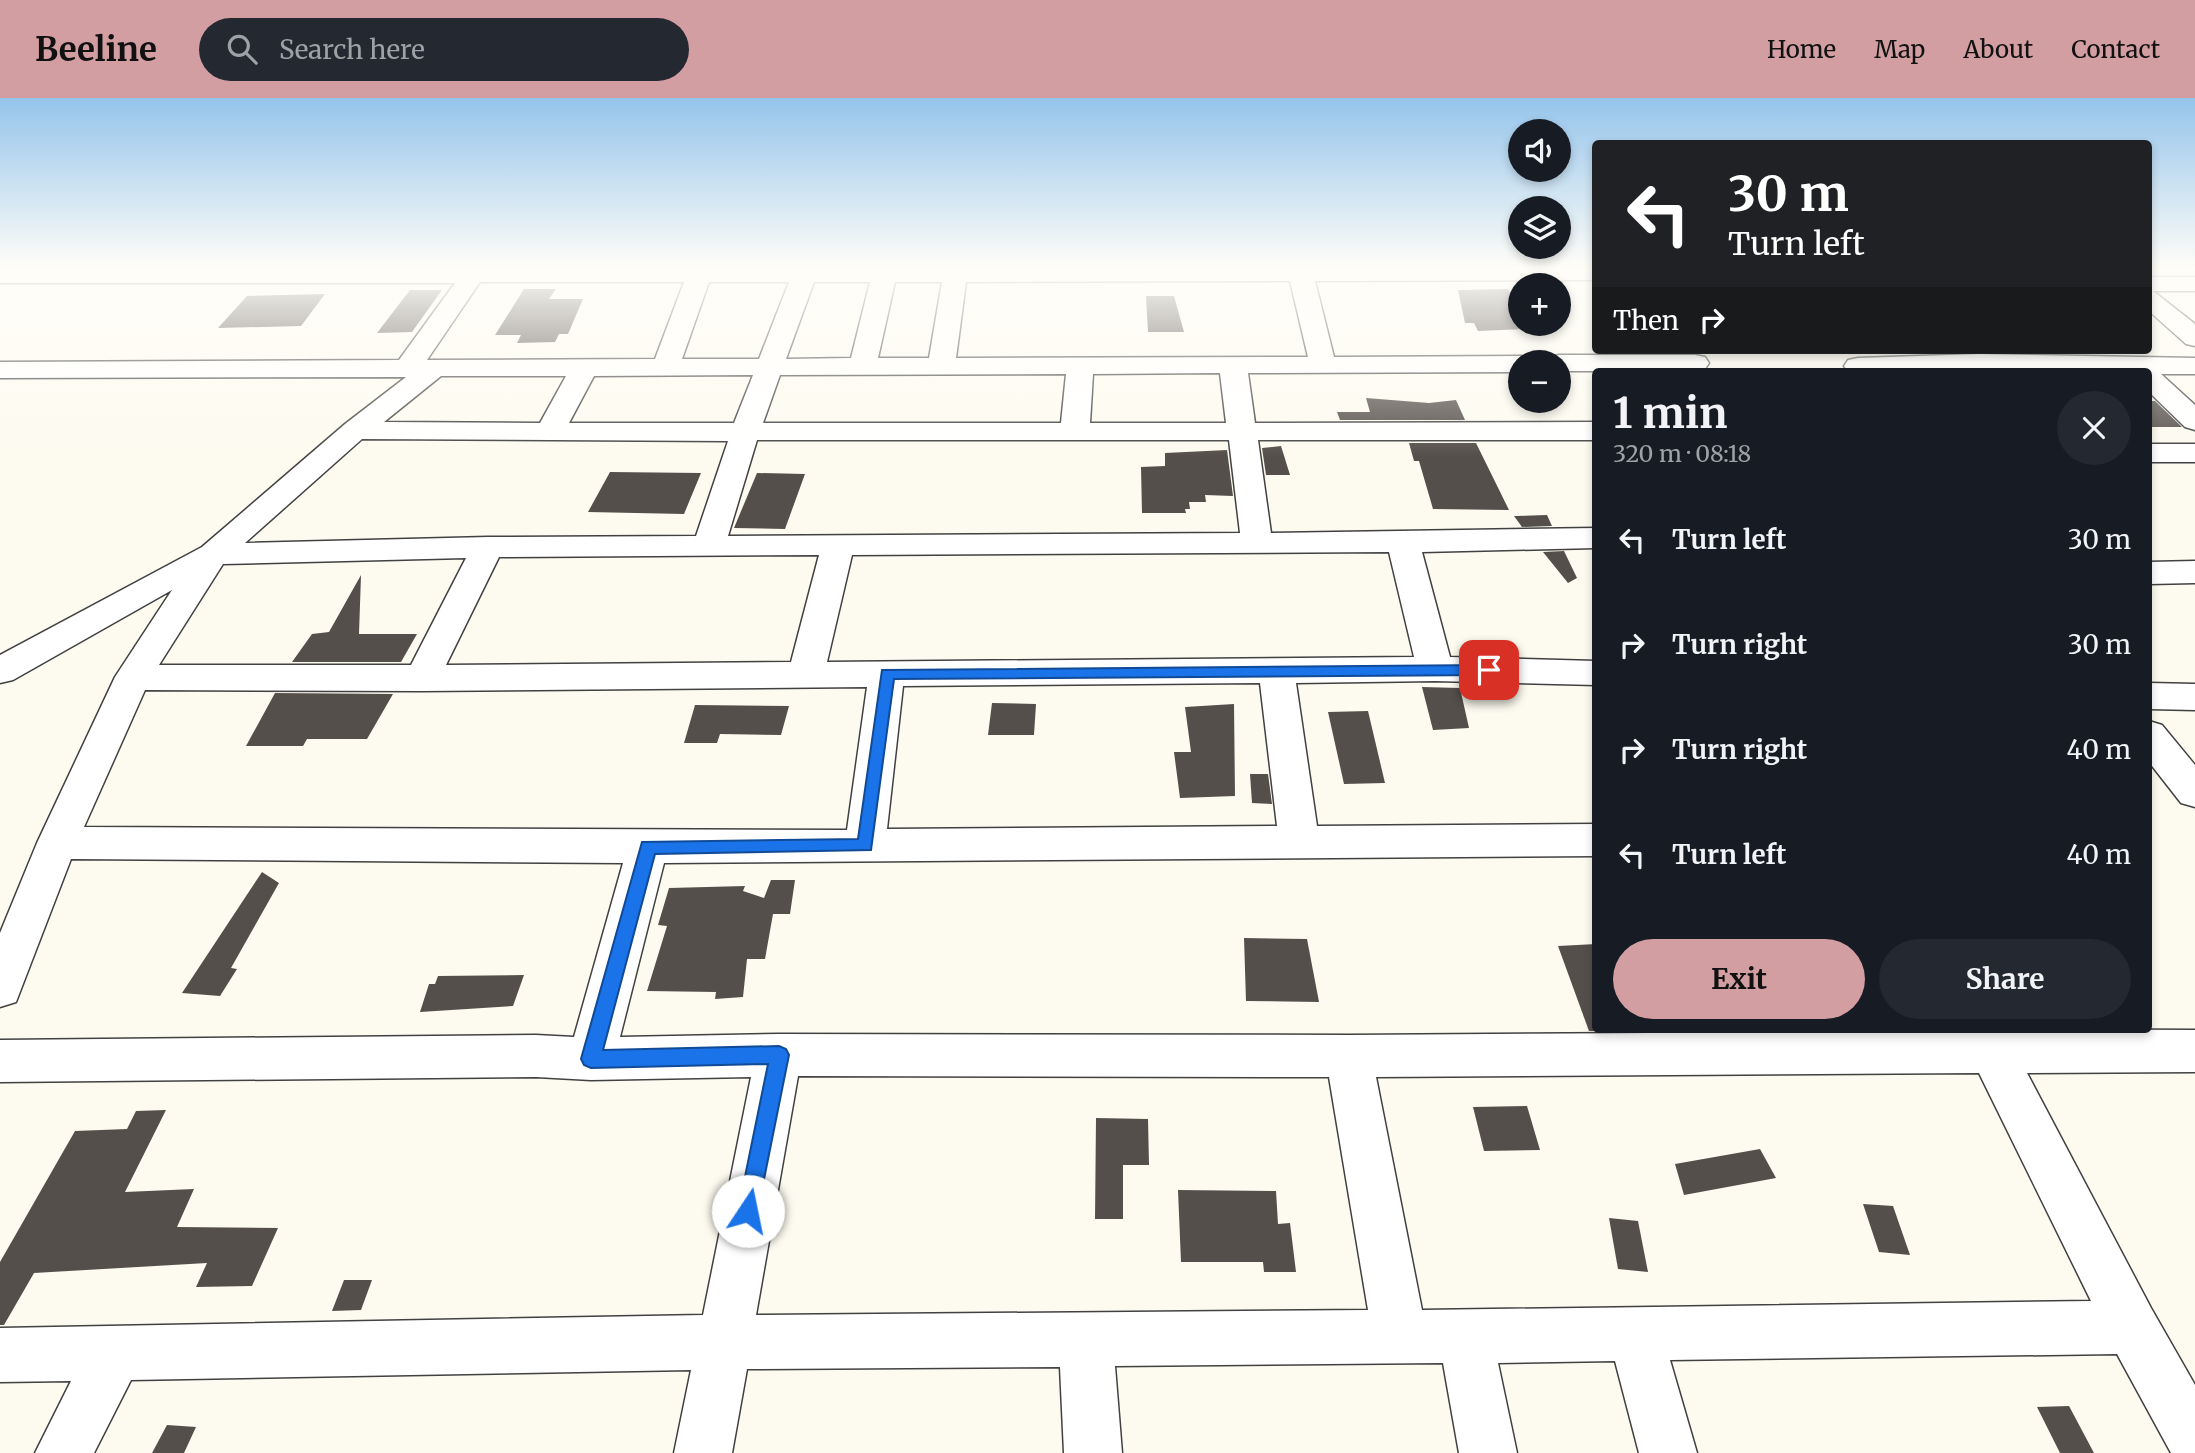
<!DOCTYPE html>
<meta charset="utf-8">
<style>
body{margin:0;font-family:Merriweather,serif;background:#242831;color:#f1f3f6;height:100vh;display:flex;flex-direction:column;font-size:26px;white-space:nowrap}
*{box-sizing:border-box;margin:0}
p{font-size:23px;color:#9ea1a6}
.icon{flex:none;width:38px;height:38px;fill:none;stroke:currentColor;stroke-width:2;stroke-linecap:round;stroke-linejoin:round}
.map{position:relative;flex:1;overflow:hidden}
.details{position:absolute;left:1592px;top:270px;width:560px;height:665px;display:flex;flex-direction:column;background:#171b24;border-radius:7px;box-shadow:0 4px 10px #0003}
.details>*{flex:none}
.hud{position:absolute;left:1592px;top:42px;width:560px;height:214px;border-radius:7px;box-shadow:0 4px 10px #0003;background:#202124;color:#fff;overflow:hidden}
.buttons{position:absolute;left:1508px;top:21px;display:grid;gap:14px}
.buttons a{display:grid;place-items:center;width:63px;height:63px;border-radius:50%;background:#171b24;box-shadow:0 4px 10px #0003;font-size:35px}
.pin{position:absolute;display:grid;place-items:center;width:60px;height:60px;color:#fff;margin:-30px;border-radius:14px;box-shadow:0 4px 10px #0006}
.me{position:absolute;width:77px;margin:-38px;rotate:11deg;stroke-linejoin:round;filter:drop-shadow(0 0 5px #0008)}
.turn{display:flex;align-items:center;gap:24px;height:147px;padding:0 21px;font-size:32px}
.turn .icon{width:91px;height:91px;stroke-width:2.5}
.turn b{display:block;font-size:49px;line-height:60px}
.then{display:flex;align-items:center;height:66px;padding:0 21px;background:#0003;gap:14px;font-size:26px}
.round{display:grid;place-items:center;flex:none;width:74px;height:74px;border-radius:37px;background:#242831}
.head{display:flex;align-items:center;justify-content:space-between;height:119px;padding:0 21px}
h1{font-size:42px;font-weight:700;line-height:52px}
.button{display:flex;gap:14px;margin-top:auto;padding:14px 21px}
.button a{flex:1;height:80px;border-radius:42px;background:#d39ea2;color:#111;font-size:28px;font-weight:700;line-height:80px;text-align:center}
.button a+a{background:#242831;color:#f1f3f6}
ul{padding:0;list-style:none}
li{display:flex;align-items:center;gap:21px;height:105px;padding:0 21px}
li div{flex:1}
li b{display:block;font-size:26px}
li em{font-style:normal}
header{display:flex;align-items:center;gap:42px;box-sizing:border-box;height:98px;padding:0 35px;background:#d39ea2;color:#111}
header strong{font-size:33px}
nav{display:flex;gap:38px;margin-inline-start:auto;font-size:24px}
.search{width:490px;height:63px;background:#242831;display:flex;align-items:center;gap:18px;box-sizing:border-box;padding:0 24px;border-radius:38px;color:#9ea1a6;font-size:26px}
.map>svg:first-child{display:block}
.building{fill:#554f4b}
.lines{fill:none;stroke-linecap:round;stroke-linejoin:round}
.minor-casing{stroke:#414141;stroke-width:3}
.minor{fill:#fff;fill-rule:evenodd}
.route{fill:#1a73e8;stroke:#114b97;stroke-width:2}
</style>
<header>
<strong>Beeline</strong>
<div class="search"><svg class="icon" aria-label="search" viewBox="0 0 24 24"><circle cx="10" cy="10" r="6"/><path d="M15 15l6 6"/></svg>Search here</div>
<nav><a>Home</a><a>Map</a><a>About</a><a>Contact</a></nav>
</header>
<div class="map">
<svg width="2195" height="1355" viewBox="0 0 2195 1355">
<rect width="100%" height="100%" fill="#fdfbf0"/>
<g class="building">
<polygon points="524,191 556,191 549,201 583,201 568,236 559,236 555,244 517,245 521,237 495,237"/>
<polygon points="1508,191 1525,231 1478,233 1474,225 1465,225 1458,192"/>
<polygon points="410,192 442,192 412,234 377,235"/>
<polygon points="325,196 301,228 218,230 247,198"/>
<polygon points="1146,198 1174,198 1184,234 1148,234"/>
<polygon points="1366,300 1429,305 1456,302 1465,322 1340,322 1337,314 1370,314"/>
<polygon points="2149,303 2155,303 2182,329 2149,329"/>
<polygon points="1409,345 1476,345 1509,412 1433,411 1419,363 1414,363"/>
<polygon points="1281,348 1290,377 1266,377 1262,350"/>
<polygon points="1227,352 1233,398 1205,397 1206,404 1189,404 1190,411 1185,411 1186,415 1142,415 1141,369 1165,368 1165,355"/>
<polygon points="610,374 701,375 684,416 588,414"/>
<polygon points="757,375 805,376 785,431 734,430"/>
<polygon points="1547,417 1552,428 1522,429 1514,418"/>
<polygon points="1564,453 1577,480 1568,485 1543,454"/>
<polygon points="361,477 359,536 417,536 401,564 292,564 312,536 329,534"/>
<polygon points="1422,589 1460,590 1469,630 1433,632"/>
<polygon points="275,595 393,596 367,641 307,641 303,648 246,648"/>
<polygon points="992,605 1036,606 1034,637 988,637"/>
<polygon points="1234,606 1235,698 1180,700 1174,654 1191,654 1185,609"/>
<polygon points="695,607 789,608 781,637 720,636 717,645 684,645"/>
<polygon points="1368,613 1385,685 1344,686 1328,614"/>
<polygon points="1250,676 1268,676 1272,706 1252,705"/>
<polygon points="262,774 279,785 231,870 237,871 220,898 182,895"/>
<polygon points="771,782 795,782 790,816 773,816 765,861 747,861 743,899 715,901 716,894 647,893 667,828 658,827 669,790 745,788 743,793 764,800"/>
<polygon points="1244,840 1307,841 1319,904 1246,903"/>
<polygon points="1596,846 1596,933 1589,933 1558,848"/>
<polygon points="524,877 513,908 420,914 429,886 435,886 438,878"/>
<polygon points="1527,1008 1540,1052 1484,1053 1473,1009"/>
<polygon points="166,1012 125,1094 194,1091 177,1129 278,1130 252,1188 196,1189 207,1165 34,1175 4,1227 0,1227 0,1164 75,1033 127,1031 136,1013"/>
<polygon points="1096,1020 1148,1021 1149,1067 1123,1067 1123,1121 1095,1121"/>
<polygon points="1760,1051 1776,1080 1684,1097 1675,1066"/>
<polygon points="1178,1092 1276,1093 1278,1126 1290,1125 1296,1174 1264,1174 1263,1164 1181,1164"/>
<polygon points="1863,1106 1893,1108 1910,1157 1879,1154"/>
<polygon points="1609,1120 1638,1123 1648,1174 1618,1171"/>
<polygon points="344,1182 372,1182 361,1212 332,1213"/>
<polygon points="2069,1308 2094,1355 2060,1355 2037,1309"/>
<polygon points="167,1327 196,1329 184,1355 152,1355"/>
</g>
<g class="lines">
<g class="minor-casing">
<g id="minor">
<path d="M1596,169v13l-281,1 19,76 187,-1 10,2 2,4h-12v10l-273,1 7,50 341,-1v18h-338l13,93 325,-5v20l-174,4 28,105 146,4v24l-161,-4 -139,2 21,143 279,-2v32l-932,7 -44,174 159,-3 570,1 612,-4 1,-2 233,1v42l-168,1 124,235 44,77v68h-24l-54,-99 -447,6 27,93h-58l-24,-92 -117,2 19,90h-58l-16,-90 -328,3 7,87h-58l-4,-86 -313,2 -15,84h-58l17,-83 -560,10 -37,73h-59l36,-72 -71,1v-54l703,-13 48,-238 -160,3 -55,-3 -536,5v-42l536,-5 38,2 49,-174 -552,-4 -55,143 -16,5v-74l37,-90 78,-166 57,-87 -159,90 -13,3v-28l202,-108 143,-123 61,-47 -406,1v-16l399,-2 56,-77h-455v-14zM1290,183l18,76 -352,1 10,-76zM480,184h204l-29,77 -228,1zM709,184h80l-30,77h-77zM814,184h56l-19,76 -65,1zM895,184h47l-13,76h-51zM1220,275l6,50h-136l3,-49zM1066,276l-5,49h-298l17,-48zM753,277l-19,48h-165l25,-47zM441,278h125l-26,47 -156,-1zM362,341l366,2 -32,95 -208,1 -243,6zM757,342h472l11,93 -512,3zM1389,454l25,105 -587,5 25,-107zM819,457l-28,107 -345,3 53,-108zM466,460l-55,107h-252l64,-101zM1260,585l17,143 -390,3 16,-143zM867,589l-20,143 -763,-3 61,-137 277,1zM1979,975l112,228 -669,9 -46,-233zM798,978l531,1 39,233 -612,5z"/>
<polygon points="2149,179 2195,179 2195,193 2153,193 2195,226 2195,248 2186,246 2149,213"/>
<polygon points="1979,256 2195,260 2195,276 2161,276 2195,307 2195,332 2185,329 2149,294 2149,273 1848,273 1844,268 1848,262 1858,260"/>
<polygon points="1559,257 1695,257 1705,259 1709,265 1705,271 1696,273 1559,273 1559,264 1546,264 1549,259"/>
<rect x="2149" y="346" width="46" height="18"/>
<polygon points="2195,463 2195,485 2149,486 2149,464"/>
<polygon points="2149,585 2195,586 2195,612 2149,611"/>
<polygon points="2149,623 2162,627 2195,667 2195,709 2181,705 2149,664"/>
</g>
</g>
<use href="#minor" class="minor"/>
</g>
<linearGradient id="sky" x2="0" y2="1"><stop stop-color="#95c4eb"/><stop offset="0.47" stop-color="#fefdf8"/><stop offset="1" stop-color="#fefdf8" stop-opacity="0"/></linearGradient>
<rect width="2195" height="359" fill="url(#sky)"/>
<polygon class="route" points="1489,567 1496,572 1489,577 894,581 871,752 655,756 603,952 779,948 786,951 789,957 756,1121 748,1124 741,1121 738,1113 768,966 591,970 584,967 581,961 642,744 858,741 882,572"/>
</svg>
<div class="buttons">
<a><svg class="icon" aria-label="sound" viewBox="0 0 24 24"><path d="M4 9h4l5-4v14l-5-4H4zM17 9q2 3 0 6"/></svg></a>
<a><svg class="icon" aria-label="layers" viewBox="0 0 24 24"><path d="M12 4l9 5-9 5-9-5zM3 14l9 5 9-5"/></svg></a>
<a>+</a>
<a>−</a>
</div>
<div class="pin" style="left:1489px;top:572px;background:#d93025"><svg class="icon" aria-label="arrive" viewBox="0 0 24 24"><path d="M6 21V4h12l-3 4 3 4H6"/></svg></div>
<svg class="me" style="left:748px;top:1113px" viewBox="-20 -20 40 40"><circle r="19" fill="#fff"/><path d="M0-13L10 11 0 6-10 11z" fill="#1a73e8"/></svg>
<div class="hud">
<div class="turn"><svg class="icon" aria-label="left" viewBox="0 0 24 24"><path d="M17 20v-9H6M10 6l-5 5 5 5"/></svg><div><b>30 m</b>Turn left</div></div>
<div class="then">Then<svg class="icon" aria-label="right" viewBox="0 0 24 24"><path d="M7 20v-9h11M14 6l5 5-5 5"/></svg></div>
</div>
<section class="details">
<div class="head"><div><h1>1 min</h1><p>320 m · 08:18</p></div><a class="round"><svg class="icon" aria-label="close" viewBox="0 0 24 24"><path d="M6 6l12 12M18 6L6 18"/></svg></a></div>
<ul>
<li><svg class="icon" aria-label="left" viewBox="0 0 24 24"><path d="M17 20v-9H6M10 6l-5 5 5 5"/></svg><div><b>Turn left</b></div><em>30 m</em></li>
<li><svg class="icon" aria-label="right" viewBox="0 0 24 24"><path d="M7 20v-9h11M14 6l5 5-5 5"/></svg><div><b>Turn right</b></div><em>30 m</em></li>
<li><svg class="icon" aria-label="right" viewBox="0 0 24 24"><path d="M7 20v-9h11M14 6l5 5-5 5"/></svg><div><b>Turn right</b></div><em>40 m</em></li>
<li><svg class="icon" aria-label="left" viewBox="0 0 24 24"><path d="M17 20v-9H6M10 6l-5 5 5 5"/></svg><div><b>Turn left</b></div><em>40 m</em></li>
</ul>
<div class="button"><a>Exit</a><a>Share</a></div>
</section>
</div>
